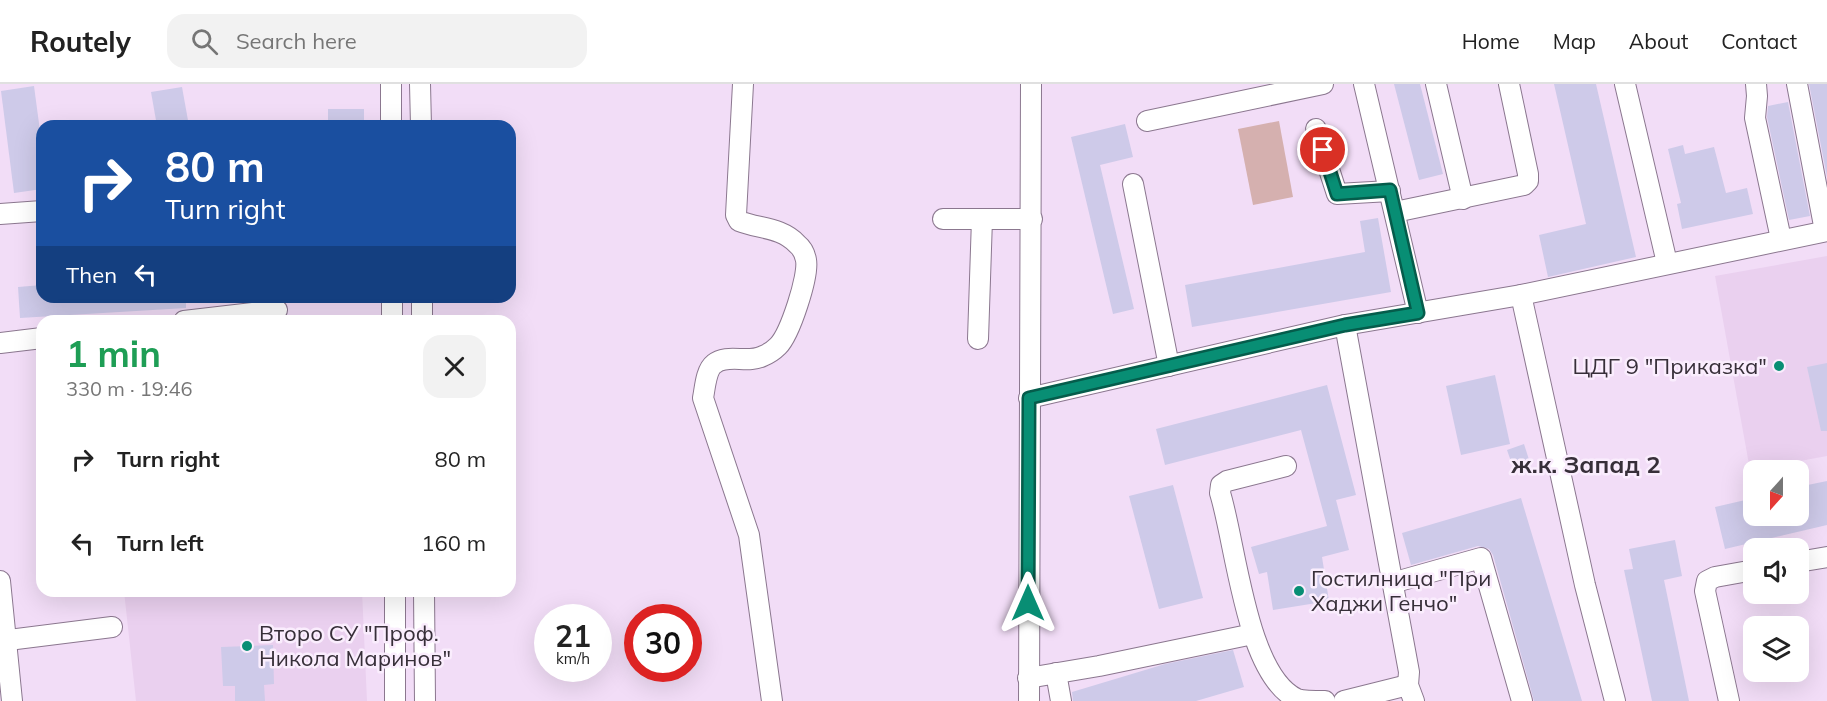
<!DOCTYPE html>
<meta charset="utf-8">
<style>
body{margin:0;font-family:Mulish,sans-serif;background:#f2f2f2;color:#222;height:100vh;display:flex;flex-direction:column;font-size:22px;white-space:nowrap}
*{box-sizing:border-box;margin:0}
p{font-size:20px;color:#767676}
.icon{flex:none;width:33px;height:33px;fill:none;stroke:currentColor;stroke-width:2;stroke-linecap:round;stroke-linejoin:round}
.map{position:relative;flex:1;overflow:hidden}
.sheet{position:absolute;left:36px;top:231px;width:480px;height:282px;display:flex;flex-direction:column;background:#fff;border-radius:18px;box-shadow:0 6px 24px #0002}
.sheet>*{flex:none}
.banner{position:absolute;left:36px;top:36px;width:480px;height:183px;border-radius:18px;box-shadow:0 6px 24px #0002;background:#1a4fa0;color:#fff;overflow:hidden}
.needle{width:39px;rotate:201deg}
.controls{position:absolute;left:1743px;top:376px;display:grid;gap:12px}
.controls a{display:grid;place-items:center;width:66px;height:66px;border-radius:12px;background:#fff;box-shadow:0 6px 24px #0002;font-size:30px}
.speed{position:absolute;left:534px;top:520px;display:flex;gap:12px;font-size:30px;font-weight:700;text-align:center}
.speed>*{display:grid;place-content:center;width:78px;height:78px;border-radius:50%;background:#fff;box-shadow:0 6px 24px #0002;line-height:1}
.speed small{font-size:15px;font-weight:400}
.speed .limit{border:9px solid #d22;background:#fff;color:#111}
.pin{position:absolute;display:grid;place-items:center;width:51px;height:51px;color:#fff;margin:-26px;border:3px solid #fff;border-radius:50%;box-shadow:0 2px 6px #0007}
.me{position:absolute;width:66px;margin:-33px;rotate:0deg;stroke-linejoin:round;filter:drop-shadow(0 0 4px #0008)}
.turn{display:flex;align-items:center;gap:21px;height:126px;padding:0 30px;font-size:27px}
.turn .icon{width:78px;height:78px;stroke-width:2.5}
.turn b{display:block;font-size:42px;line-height:51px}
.then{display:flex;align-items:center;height:57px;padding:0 30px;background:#0003;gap:12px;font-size:22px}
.round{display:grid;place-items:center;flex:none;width:63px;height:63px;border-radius:18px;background:#f2f2f2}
.headline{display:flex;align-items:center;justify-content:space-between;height:102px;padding:0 30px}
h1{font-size:36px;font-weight:700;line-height:45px;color:#1e9e55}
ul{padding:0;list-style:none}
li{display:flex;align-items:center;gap:18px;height:84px;padding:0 30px}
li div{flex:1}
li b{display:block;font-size:22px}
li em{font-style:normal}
header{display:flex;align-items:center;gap:36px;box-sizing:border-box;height:84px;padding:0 30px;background:#fff;border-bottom:2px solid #e0e0e0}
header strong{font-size:28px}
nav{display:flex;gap:33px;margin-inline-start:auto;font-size:21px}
.search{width:420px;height:54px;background:#f2f2f2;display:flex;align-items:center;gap:15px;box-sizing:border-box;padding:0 21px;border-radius:18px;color:#767676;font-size:22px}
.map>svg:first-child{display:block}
.built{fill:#ead0ef}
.green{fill:#d5b0af}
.building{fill:#cecae9}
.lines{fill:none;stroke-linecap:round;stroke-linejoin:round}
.minor-casing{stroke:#8b778f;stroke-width:22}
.minor{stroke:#fff;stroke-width:20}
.route-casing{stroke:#055c4b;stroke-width:15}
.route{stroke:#088e74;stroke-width:10}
.poi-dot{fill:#088e74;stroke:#faedfd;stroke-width:2}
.labels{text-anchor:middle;stroke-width:5;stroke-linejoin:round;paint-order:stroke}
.poi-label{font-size:22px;fill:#372f39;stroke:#faedfd;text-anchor:start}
.neighbourhood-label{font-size:24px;font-weight:bold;fill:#372f39;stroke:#faedfd}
</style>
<header>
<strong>Routely</strong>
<div class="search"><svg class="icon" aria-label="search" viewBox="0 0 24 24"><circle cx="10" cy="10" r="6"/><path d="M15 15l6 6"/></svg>Search here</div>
<nav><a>Home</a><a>Map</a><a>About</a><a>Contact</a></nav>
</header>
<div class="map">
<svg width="1827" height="617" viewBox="0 0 1827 617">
<rect width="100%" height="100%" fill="#f2ddf7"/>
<g class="built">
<polygon points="1827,172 1827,372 1750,386 1715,192"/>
<polygon points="124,507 362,507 367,617 136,617"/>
</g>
<polygon class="green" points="1279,37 1293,113 1253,121 1238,45"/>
<g class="building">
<polygon points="1394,0 1420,0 1443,90 1419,96"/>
<polygon points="1554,0 1596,0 1636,173 1548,193 1539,151 1586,140"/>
<polygon points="1809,0 1827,0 1827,93"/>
<polygon points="34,2 42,62 42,105 14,109 1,7"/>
<polygon points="182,3 189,42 157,42 151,8"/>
<polygon points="1788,18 1810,132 1789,136 1767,33 1768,22"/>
<rect x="328" y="25" width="36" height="17"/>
<polygon points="1125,40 1133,73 1100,81 1134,225 1113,230 1071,53"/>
<polygon points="1683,61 1685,70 1714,63 1726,109 1747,104 1753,130 1682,145 1677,120 1681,119 1668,65"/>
<polygon points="1378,134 1391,208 1192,243 1185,201 1365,168 1360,137"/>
<polygon points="42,201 42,213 186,213 186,224 20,234 18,203"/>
<polygon points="1827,279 1827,347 1821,347 1807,283"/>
<polygon points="1495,291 1510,360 1461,371 1446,302"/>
<polygon points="1327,301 1356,411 1336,416 1349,466 1322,473 1329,517 1273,526 1267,488 1259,490 1251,463 1327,442 1301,346 1165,381 1156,345"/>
<polygon points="1524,360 1531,382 1515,389 1507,366"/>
<polygon points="1827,397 1827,441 1725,465 1715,423 1754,414 1754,432 1798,432 1798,403"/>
<polygon points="1173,401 1203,514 1159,525 1129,412"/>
<polygon points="1521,414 1582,617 1534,617 1493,471 1489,465 1478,462 1411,481 1402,449"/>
<polygon points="1675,456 1682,492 1664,496 1689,617 1652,617 1624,486 1633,485 1629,465"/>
<polygon points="273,561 274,600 264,601 265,617 235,617 235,602 223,602 221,563"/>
<polygon points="1233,566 1244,603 1196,617 1073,617 1072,608 1165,580"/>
</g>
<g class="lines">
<g class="minor-casing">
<g id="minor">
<polyline points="391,0 391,42"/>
<polyline points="420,0 421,42"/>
<path d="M743,0l-7,131 3,6c20,8 42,6 58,23 5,4 8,10 9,16 3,16 -16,74 -28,86 -4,4 -10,8 -15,10 -15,8 -36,-3 -49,8 -8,6 -9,24 -11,34l46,137 23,166"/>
<polyline points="1364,0 1418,229"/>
<polyline points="1436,0 1463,115"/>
<polyline points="1625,0 1667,179"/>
<polyline points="1756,0 1757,12 1755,34 1781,155"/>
<polyline points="1797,0 1825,147"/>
<polyline points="1147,37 1323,0"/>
<polyline points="1316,45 1337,110 1390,107"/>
<polyline points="1133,100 1169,282"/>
<polyline points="1395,128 1524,101 1528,97 1528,90 1509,0"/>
<polyline points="0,130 42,127"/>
<polyline points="943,135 1032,135"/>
<polyline points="1521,211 1585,501 1615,617"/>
<polyline points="392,213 392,237"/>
<polyline points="422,213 422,237"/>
<polyline points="184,237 277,226"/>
<polyline points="1345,241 1409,588 1408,601 1414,617"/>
<polyline points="978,255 982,135"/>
<polyline points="0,259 42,254"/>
<polyline points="1029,314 1345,241 1521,211 1827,147"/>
<path d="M1286,382l-59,15 -6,4 -1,8c16,51 26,182 77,206 7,2 20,2 28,2"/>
<polyline points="1798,478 1827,473"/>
<polyline points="0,497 12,617"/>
<polyline points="1392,499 1481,474 1522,617"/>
<polyline points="395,507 395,617"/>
<polyline points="424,507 425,617"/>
<polyline points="0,557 112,543"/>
<polyline points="1056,589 1061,617"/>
<polyline points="1028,594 1099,582 1253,550"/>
<polyline points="1029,617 1031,0"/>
<polyline points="1344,617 1408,601"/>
<polyline points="1729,617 1705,507 1707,497 1715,493 1754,486"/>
</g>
</g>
<use href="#minor" class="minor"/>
</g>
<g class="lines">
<g class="route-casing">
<polyline id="route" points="1028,519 1029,314 1345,241 1418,229 1390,106 1337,110 1323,66"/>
</g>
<use href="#route" class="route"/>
</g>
<g class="poi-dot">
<circle cx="1779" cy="282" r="6"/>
<circle cx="1299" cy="507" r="6"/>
<circle cx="247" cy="562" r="6"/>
</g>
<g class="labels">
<g class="poi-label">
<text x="1767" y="290" text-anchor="end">ЦДГ 9 "Приказка"</text>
<text x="1311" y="502">Гостилница "При<tspan x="1311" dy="25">Хаджи Генчо"</tspan></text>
<text x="259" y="557">Второ СУ "Проф.<tspan x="259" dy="25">Никола Маринов"</tspan></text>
</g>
<g class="neighbourhood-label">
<text x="1586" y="389">ж.к. Запад 2</text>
</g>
</g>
</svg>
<div class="controls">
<a><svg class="needle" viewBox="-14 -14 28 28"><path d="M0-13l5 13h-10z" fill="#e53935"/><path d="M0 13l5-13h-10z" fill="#767676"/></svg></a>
<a><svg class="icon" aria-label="sound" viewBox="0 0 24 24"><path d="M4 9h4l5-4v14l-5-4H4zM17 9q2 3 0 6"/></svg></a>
<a><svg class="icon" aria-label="layers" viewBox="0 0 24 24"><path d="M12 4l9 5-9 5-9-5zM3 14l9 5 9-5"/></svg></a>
</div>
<div class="speed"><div>21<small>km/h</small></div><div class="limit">30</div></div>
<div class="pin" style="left:1323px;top:66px;background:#d93025"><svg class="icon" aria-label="arrive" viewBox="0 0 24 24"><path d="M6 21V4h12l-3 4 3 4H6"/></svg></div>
<svg class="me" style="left:1028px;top:519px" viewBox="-20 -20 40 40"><path d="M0-17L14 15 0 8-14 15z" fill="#088e74" stroke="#fff" stroke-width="4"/></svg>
<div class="banner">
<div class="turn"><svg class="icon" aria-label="right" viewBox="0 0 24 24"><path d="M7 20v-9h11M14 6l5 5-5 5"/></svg><div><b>80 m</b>Turn right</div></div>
<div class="then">Then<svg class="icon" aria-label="left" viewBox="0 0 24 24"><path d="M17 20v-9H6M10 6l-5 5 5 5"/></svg></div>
</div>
<section class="sheet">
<div class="headline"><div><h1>1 min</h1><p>330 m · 19:46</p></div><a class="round"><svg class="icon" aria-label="close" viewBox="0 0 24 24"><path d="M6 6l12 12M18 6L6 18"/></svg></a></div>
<ul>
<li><svg class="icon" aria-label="right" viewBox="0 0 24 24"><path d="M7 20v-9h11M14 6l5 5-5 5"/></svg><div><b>Turn right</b></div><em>80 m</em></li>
<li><svg class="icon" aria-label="left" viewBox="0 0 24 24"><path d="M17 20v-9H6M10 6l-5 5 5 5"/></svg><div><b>Turn left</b></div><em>160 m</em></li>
</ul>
</section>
</div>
